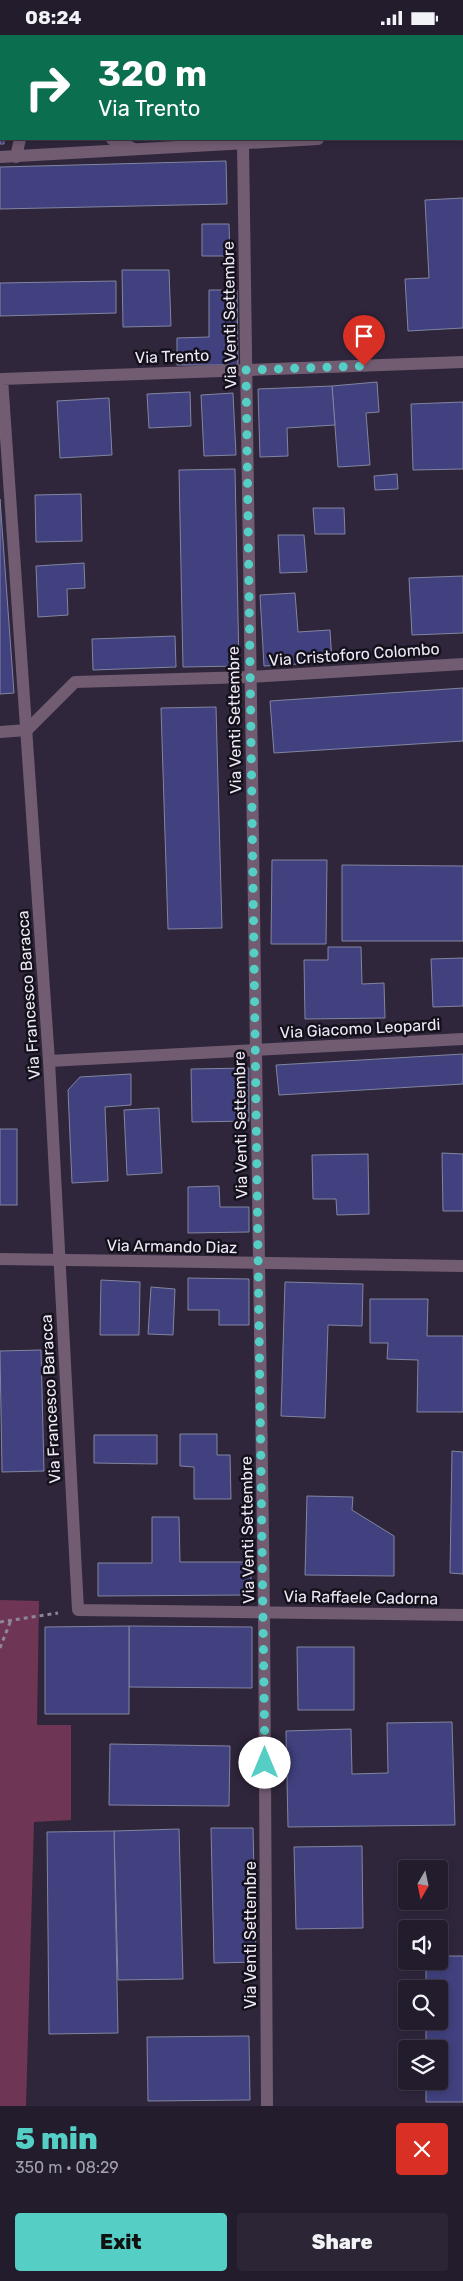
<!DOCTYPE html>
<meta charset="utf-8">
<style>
body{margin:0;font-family:Rubik,sans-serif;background:#2b2535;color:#f1f3f6;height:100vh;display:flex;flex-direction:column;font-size:19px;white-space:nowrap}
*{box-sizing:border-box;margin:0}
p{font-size:16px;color:#a3a1aa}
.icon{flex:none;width:28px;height:28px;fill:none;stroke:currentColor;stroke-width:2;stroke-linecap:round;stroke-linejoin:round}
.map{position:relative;height:2071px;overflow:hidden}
.sheet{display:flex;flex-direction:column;background:#231c2d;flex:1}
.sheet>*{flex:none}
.banner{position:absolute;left:0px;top:0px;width:464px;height:105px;box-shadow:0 2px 8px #0003,0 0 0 1px #403a49;background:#0b6e4f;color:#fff;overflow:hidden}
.needle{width:32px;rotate:189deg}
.buttons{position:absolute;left:398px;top:1825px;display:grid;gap:10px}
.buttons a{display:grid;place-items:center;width:50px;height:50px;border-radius:5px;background:#231c2d;box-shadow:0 2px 8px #0003,0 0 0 1px #403a49;font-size:25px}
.pin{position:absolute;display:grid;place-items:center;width:42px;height:42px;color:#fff;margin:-51px -21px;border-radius:50% 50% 50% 0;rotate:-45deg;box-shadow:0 0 5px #0007}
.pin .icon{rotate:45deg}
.me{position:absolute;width:55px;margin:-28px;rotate:0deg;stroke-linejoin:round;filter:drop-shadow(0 0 4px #0008)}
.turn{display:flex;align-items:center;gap:18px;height:105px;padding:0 15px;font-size:22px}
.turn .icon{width:65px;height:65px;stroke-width:2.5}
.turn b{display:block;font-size:35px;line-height:42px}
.round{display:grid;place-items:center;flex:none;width:52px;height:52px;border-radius:5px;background:#2b2535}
.summary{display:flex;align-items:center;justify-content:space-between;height:85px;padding:0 15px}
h1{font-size:30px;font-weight:800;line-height:38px;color:#55cec5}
.button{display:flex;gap:10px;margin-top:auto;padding:10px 15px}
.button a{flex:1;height:58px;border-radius:5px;background:#55cec5;color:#111;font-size:20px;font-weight:800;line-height:58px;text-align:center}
.button a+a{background:#2b2535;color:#f1f3f6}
.status{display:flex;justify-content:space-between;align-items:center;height:35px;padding:0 25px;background:#231c2d;direction:ltr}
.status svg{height:14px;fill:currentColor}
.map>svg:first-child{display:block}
.green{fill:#6f3554}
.building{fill:#40417e;stroke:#8285a0}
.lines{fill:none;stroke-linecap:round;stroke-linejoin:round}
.path{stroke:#8e8799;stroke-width:3;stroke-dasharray:4 4;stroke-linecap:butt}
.minor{stroke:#725c72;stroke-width:12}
.tertiary{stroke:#725c72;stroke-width:12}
.route{stroke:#55cec5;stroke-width:9;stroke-dasharray:0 16.2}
.labels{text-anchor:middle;stroke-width:5;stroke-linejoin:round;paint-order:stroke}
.street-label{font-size:16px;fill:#eee9f7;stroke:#15111b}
</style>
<div class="status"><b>08:24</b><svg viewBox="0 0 49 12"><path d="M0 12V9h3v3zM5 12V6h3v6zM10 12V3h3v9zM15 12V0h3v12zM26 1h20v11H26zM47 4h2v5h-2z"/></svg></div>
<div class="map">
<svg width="463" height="2071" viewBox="0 0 463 2071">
<rect width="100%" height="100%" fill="#2f263c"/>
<polygon class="green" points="0,1565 39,1566 37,1690 71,1690 71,1785 34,1787 26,2071 0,2071"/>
<g class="building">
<polygon points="0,0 2,1 1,104 4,104 4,109 0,109"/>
<polygon points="383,0 463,0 463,36 462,1"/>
<polygon points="226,126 227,169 0,174 0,132"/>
<polygon points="463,163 463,293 408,296 405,244 429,243 425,165"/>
<polygon points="202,189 229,189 230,221 202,221"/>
<polygon points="122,235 169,235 171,291 123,292"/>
<polygon points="116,246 116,278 0,281 0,248"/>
<polygon points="209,255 237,255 238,330 177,330 177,303 209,302"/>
<polygon points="377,347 379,377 366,378 370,430 338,432 332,351"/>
<polygon points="332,351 335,390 287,393 288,421 260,422 258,354"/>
<polygon points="190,357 191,391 149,393 147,359"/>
<polygon points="233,358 236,420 204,421 201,360"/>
<polygon points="109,363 112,420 60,423 57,366"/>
<polygon points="463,367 463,434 413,435 411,369"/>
<polygon points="235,434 239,631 183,632 179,435"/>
<polygon points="397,439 398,454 375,455 374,441"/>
<polygon points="81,459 82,506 36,507 35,460"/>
<polygon points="0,464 14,658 0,659"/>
<polygon points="313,473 344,473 345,499 315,499"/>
<polygon points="278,500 304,500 307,537 280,538"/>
<polygon points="84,528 85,553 67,554 68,580 38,582 36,531"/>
<polygon points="463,541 463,598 412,600 409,543"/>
<polygon points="295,558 298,597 330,595 332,627 264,631 260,560"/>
<polygon points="175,601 176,632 93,635 92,604"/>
<polygon points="463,653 463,706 274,718 270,666"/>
<polygon points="216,672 222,893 168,894 161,673"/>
<polygon points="272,825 327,825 326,909 271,909"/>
<polygon points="342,830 463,831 463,906 342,906"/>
<polygon points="328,912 361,912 362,949 384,948 385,983 305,984 304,925 328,925"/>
<polygon points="463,923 463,971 433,972 431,924"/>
<polygon points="463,1019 463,1049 279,1060 276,1030"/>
<polygon points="249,1033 249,1086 192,1087 191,1034"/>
<polygon points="131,1039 131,1070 105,1072 108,1146 72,1148 68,1055 80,1042"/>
<polygon points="159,1073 162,1138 127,1140 124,1075"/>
<rect x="0" y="1094" width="17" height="76"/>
<polygon points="442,1118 463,1119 463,1176 443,1176"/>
<polygon points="368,1119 369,1179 337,1180 336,1164 313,1164 312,1120"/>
<polygon points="219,1151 220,1172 249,1172 249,1197 188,1198 188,1152"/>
<polygon points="188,1243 249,1244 249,1290 219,1290 219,1275 188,1275"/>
<polygon points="101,1245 140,1247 139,1300 100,1300"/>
<polygon points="285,1247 363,1249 362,1291 328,1290 325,1383 281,1381"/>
<polygon points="151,1252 175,1254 173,1300 148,1299"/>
<polygon points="370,1264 428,1264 427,1301 463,1301 463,1377 417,1377 418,1325 387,1324 388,1308 370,1308"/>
<polygon points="41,1315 44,1436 2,1437 0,1316"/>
<polygon points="180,1399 217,1399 217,1420 230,1420 231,1464 194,1464 194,1432 180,1431"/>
<polygon points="94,1400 157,1400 157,1429 94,1428"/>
<polygon points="452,1416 463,1417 463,1539 450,1538"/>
<polygon points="307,1461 353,1462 352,1475 394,1501 394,1541 305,1540"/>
<polygon points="152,1482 179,1482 180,1527 251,1527 251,1560 98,1561 98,1528 152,1528"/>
<polygon points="129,1591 252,1592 252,1653 129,1652"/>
<polygon points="129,1591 129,1679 45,1679 45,1592"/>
<polygon points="297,1612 354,1612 354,1675 298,1675"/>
<polygon points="452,1687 455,1790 288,1792 286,1696 351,1694 352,1739 388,1738 387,1688"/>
<polygon points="110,1709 230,1711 229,1771 109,1770"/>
<polygon points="211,1793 253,1793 256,1927 214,1928"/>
<polygon points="179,1794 183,1944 118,1945 114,1796"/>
<polygon points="114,1796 118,1998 49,1999 47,1797"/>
<polygon points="362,1811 363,1893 296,1894 294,1812"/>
<polygon points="439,1921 463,1921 463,2067 426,2067 426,2046 439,2046 439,2014 426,2014 426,1986 439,1986 439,1954 426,1954 426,1926 439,1926"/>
<polygon points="249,2001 250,2065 148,2066 147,2002"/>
</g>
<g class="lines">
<g class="path">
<polyline points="0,1587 58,1578"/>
<polyline points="0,1613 11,1585"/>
</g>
<g class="minor">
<polyline points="27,0 27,1"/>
<polyline points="462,95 463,95"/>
<polyline points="112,104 132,113"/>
<polyline points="243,108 264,1576 267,2071"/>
<polyline points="0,122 318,104"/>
<polyline points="16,122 20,104"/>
<polyline points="463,327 2,344 49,1026 78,1575 463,1580"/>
<polyline points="0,697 27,695 75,647 250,642 463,629"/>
<polyline points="49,1026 463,1004"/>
</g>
<polyline class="tertiary" points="0,1224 463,1231"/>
</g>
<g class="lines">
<polyline class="route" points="265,1728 246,335 364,331"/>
</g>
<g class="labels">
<g class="street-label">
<text transform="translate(229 280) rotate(-91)" y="6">Via Venti Settembre</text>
<text transform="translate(172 321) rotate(-2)" y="6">Via Trento</text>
<text transform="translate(354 619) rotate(-4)" y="6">Via Cristoforo Colombo</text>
<text transform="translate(234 685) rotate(-91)" y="6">Via Venti Settembre</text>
<text transform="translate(28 960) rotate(-94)" y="6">Via Francesco Baracca</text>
<text transform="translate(360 993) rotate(-3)" y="6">Via Giacomo Leopardi</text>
<text transform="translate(240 1090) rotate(-91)" y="6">Via Venti Settembre</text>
<text transform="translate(172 1211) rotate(1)" y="6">Via Armando Diaz</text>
<text transform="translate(50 1364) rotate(-93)" y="6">Via Francesco Baracca</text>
<text transform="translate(247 1495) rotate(-91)" y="6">Via Venti Settembre</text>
<text transform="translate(361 1562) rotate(1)" y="6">Via Raffaele Cadorna</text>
<text transform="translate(250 1900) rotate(-90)" y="6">Via Venti Settembre</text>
</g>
</g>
</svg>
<div class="buttons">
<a><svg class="needle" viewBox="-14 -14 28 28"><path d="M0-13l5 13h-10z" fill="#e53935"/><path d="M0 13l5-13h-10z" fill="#a3a1aa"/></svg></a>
<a><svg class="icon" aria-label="sound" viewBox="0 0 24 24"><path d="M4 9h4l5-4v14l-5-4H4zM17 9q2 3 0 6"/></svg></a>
<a><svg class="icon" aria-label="search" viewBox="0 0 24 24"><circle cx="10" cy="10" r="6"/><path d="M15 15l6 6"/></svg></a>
<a><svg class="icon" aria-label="layers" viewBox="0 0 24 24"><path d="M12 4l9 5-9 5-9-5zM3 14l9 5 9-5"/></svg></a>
</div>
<div class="pin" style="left:364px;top:331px;background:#d93025"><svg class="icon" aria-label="arrive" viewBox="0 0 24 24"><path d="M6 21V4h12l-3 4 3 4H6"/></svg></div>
<svg class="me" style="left:265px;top:1728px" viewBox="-20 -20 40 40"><circle r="19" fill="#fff"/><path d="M0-13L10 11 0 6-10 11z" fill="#55cec5"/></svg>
<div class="banner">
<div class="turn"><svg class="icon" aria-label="right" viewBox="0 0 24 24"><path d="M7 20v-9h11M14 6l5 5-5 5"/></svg><div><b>320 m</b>Via Trento</div></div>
</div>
</div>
<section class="sheet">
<div class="summary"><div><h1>5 min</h1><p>350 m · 08:29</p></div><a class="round" style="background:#d93025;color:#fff"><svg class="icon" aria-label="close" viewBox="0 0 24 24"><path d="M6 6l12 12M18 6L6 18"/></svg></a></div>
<div class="button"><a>Exit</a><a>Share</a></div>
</section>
